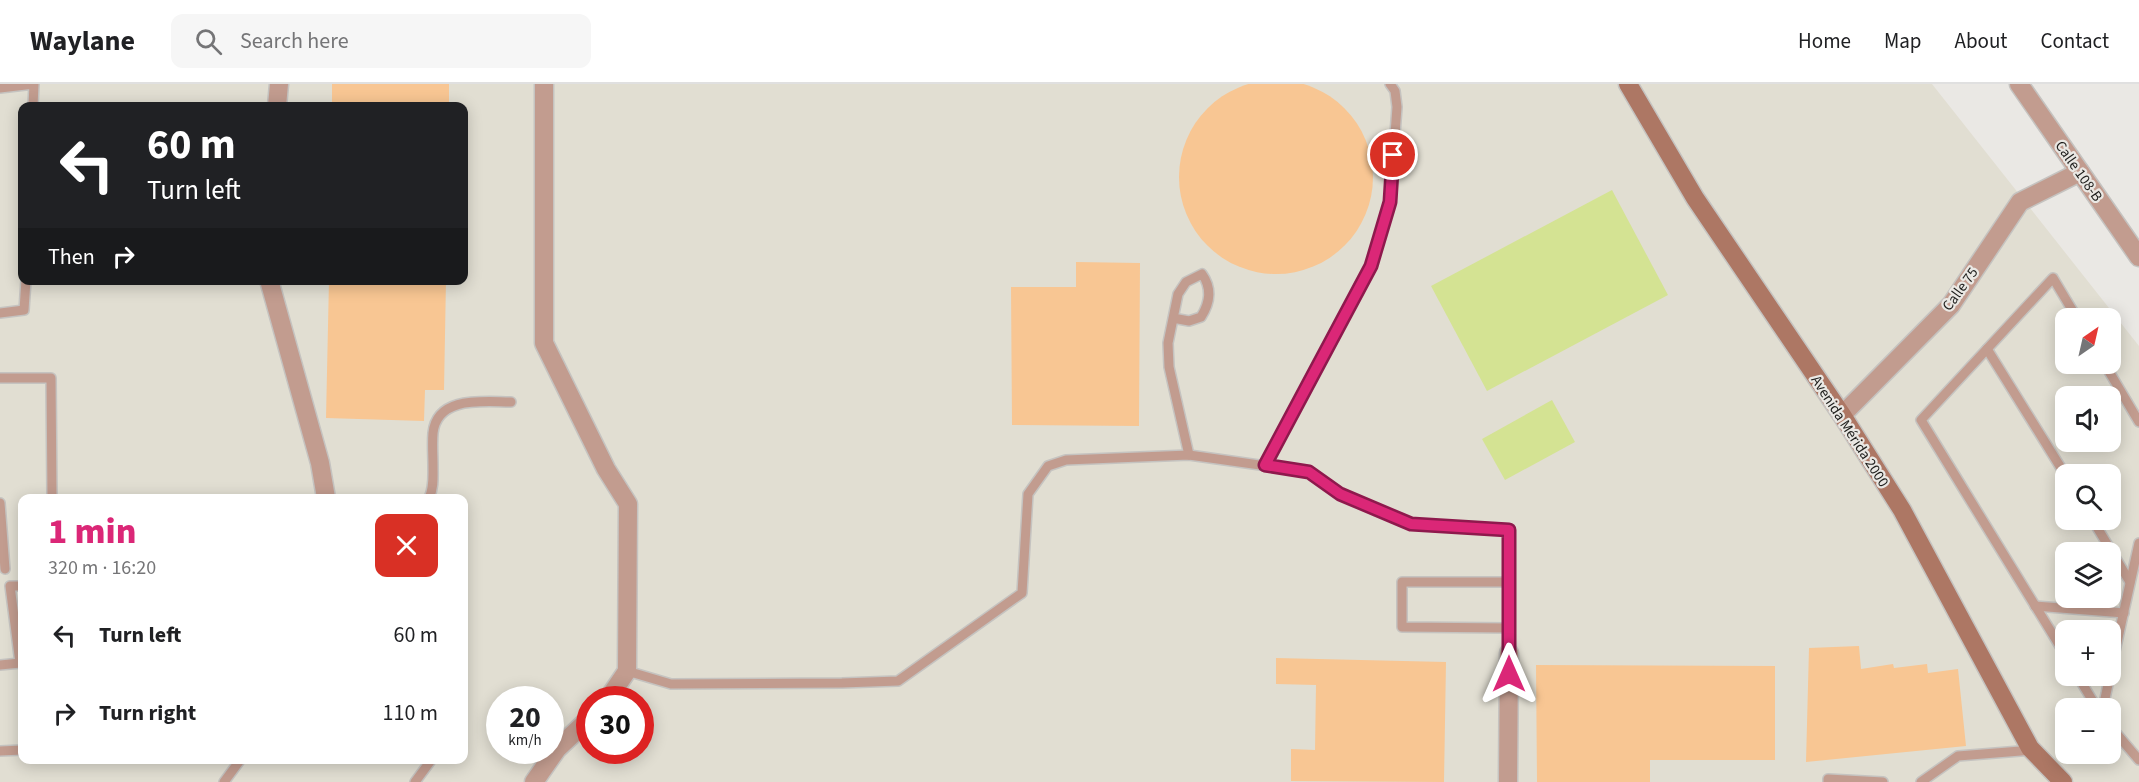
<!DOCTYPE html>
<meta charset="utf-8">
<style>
body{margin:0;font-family:"Source Sans 3",sans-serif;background:#f6f6f6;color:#202124;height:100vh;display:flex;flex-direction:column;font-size:22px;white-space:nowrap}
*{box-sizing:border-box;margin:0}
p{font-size:20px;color:#757577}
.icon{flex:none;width:33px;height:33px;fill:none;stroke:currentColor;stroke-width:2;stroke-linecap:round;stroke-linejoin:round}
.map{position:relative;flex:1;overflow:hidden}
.panel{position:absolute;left:18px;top:410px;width:450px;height:270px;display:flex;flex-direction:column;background:#fff;border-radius:12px;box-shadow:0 3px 15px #0003}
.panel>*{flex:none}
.top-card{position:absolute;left:18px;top:18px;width:450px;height:183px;border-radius:12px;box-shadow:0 3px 15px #0003;background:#202124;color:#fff;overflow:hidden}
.needle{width:39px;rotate:34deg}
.tools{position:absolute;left:2055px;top:224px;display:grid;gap:12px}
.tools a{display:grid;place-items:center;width:66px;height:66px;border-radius:12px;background:#fff;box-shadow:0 3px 15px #0003;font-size:30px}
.speed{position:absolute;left:486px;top:602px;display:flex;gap:12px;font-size:30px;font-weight:700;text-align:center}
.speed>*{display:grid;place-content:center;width:78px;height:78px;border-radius:50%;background:#fff;box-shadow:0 3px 15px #0003;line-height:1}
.speed small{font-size:15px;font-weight:400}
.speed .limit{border:9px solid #d22;background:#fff;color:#111}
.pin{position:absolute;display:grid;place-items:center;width:51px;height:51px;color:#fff;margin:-26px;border:3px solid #fff;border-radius:50%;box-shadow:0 2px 6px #0007}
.me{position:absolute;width:66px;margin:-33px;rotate:0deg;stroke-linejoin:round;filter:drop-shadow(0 0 4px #0008)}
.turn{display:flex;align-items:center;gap:21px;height:126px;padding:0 30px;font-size:27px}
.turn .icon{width:78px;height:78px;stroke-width:2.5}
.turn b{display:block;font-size:42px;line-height:51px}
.then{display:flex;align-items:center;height:57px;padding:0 30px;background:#0003;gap:12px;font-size:22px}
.round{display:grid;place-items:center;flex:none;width:63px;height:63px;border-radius:12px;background:#f6f6f6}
.head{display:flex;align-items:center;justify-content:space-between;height:102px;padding:0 30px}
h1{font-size:36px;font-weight:800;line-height:45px;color:#db2777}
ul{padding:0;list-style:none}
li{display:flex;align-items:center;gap:18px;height:78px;padding:0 30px}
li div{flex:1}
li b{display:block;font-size:22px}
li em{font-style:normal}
header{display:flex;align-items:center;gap:36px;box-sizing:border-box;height:84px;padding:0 30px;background:#fff;border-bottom:2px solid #e0e0e0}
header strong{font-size:28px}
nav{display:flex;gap:33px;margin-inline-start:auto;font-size:21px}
.search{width:420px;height:54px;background:#f6f6f6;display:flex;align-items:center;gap:15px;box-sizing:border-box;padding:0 21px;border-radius:12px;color:#757577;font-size:22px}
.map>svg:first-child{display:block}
.built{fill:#e1ded2;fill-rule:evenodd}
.green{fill:#d4e393}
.building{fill:#f8c693}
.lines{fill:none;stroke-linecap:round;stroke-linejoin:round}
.lane-casing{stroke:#c5c3c0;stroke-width:12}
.street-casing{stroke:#c5c3c0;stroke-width:21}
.secondary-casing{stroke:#c5c3c0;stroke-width:21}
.lane{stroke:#c29c8f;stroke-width:9}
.street{stroke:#c29c8f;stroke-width:18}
.secondary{stroke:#ad7764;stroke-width:18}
.route-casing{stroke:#8e194d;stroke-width:15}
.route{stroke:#db2777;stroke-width:10}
.labels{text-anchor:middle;stroke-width:4.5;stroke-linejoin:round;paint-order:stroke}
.street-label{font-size:15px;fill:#1d1d1b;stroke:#eae8e4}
</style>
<header>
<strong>Waylane</strong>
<div class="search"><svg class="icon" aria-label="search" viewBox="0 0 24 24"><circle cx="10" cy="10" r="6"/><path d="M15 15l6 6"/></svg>Search here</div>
<nav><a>Home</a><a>Map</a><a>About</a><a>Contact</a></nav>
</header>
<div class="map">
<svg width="2139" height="698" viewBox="0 0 2139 698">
<rect width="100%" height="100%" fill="#eae8e4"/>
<path class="built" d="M0,0h1932l207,262v436h-2139zM22,22h442v174h-442zM2066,234h44v45h-44zM2066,312h44v45h-44zM2066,390h44v45h-44zM22,414h442v261h-442zM2066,468h44v45h-44zM2066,546h44v45h-44zM500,615h50v51h-50zM590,615h50v51h-50zM2066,624h44v45h-44z"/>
<g class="green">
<polygon points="1612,106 1668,211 1487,307 1431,202"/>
<polygon points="1552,316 1575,358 1505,396 1482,355"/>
</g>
<g class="building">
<circle cx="1276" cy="93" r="97"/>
<rect x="332" y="0" width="117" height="22"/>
<polygon points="1076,178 1140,179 1139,342 1012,341 1011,203 1076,203"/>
<polygon points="329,196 446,196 444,306 425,306 424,337 326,334"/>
<polygon points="1859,562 1861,585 1893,580 1894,584 1927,580 1928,589 1958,585 1966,662 1806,678 1809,564"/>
<polygon points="1276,574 1446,578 1444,698 1291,697 1291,665 1315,666 1316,601 1276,600"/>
<polygon points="1536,581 1775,582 1775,676 1650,676 1650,698 1537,698"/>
</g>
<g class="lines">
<g class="lane-casing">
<g id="lane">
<polyline points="0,4 34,0 33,22"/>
<polyline points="0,229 24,226 26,196"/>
<path d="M1173,234l16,3 12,-4c9,-14 11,-29 1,-43l-16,8 -8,12 -10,49 1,24 20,88"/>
<polyline points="1987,265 2066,392"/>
<polyline points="2104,279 2139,338"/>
<polyline points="0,294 51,294 52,414"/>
<polyline points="1265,381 1371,182 1390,118 1397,23 1395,7 1390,0"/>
<path d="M429,414c5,-10 4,-21 4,-32 0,-11 -1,-22 0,-33 4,-38 52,-31 78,-31"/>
<polyline points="0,419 5,485"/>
<polyline points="2092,435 2130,498"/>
<polyline points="2035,522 2124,529"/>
<polyline points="1509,544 1402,543 1402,498 1509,498"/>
<polyline points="2066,572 1921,336 2053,194 2077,234"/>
<polyline points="0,581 20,579 10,502 22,502"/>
<polyline points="627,587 671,600 842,599 898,597 1022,509 1028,410 1048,382 1066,376 1189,371 1309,388 1340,410 1411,440 1509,445 1509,569"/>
<polyline points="2110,590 2139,459"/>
<polyline points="2077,591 2097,624"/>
<polyline points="2103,624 2110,591"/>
<polyline points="2110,642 2139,676"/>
<polyline points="0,667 22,666"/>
<polyline points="224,698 241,675"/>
<polyline points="415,698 432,675"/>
<polyline points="1828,698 1828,695 1883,698"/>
<polyline points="1921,698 1958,672 2033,666"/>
</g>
</g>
<g class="street-casing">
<g id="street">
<polyline points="544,0 544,259 606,385 628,420 627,587 608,615"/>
<polyline points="2019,0 2139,173"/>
<polyline points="277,22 279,0"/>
<polyline points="269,196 320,379 326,414"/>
<polyline points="1842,331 1951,221 2020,118 2080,88"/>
<polyline points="534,698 557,665 590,634"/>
<polyline points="1508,698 1509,569"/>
</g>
</g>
<g class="secondary-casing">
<polyline id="secondary" points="1628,0 1695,114 1842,331 1902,426 2030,664 2063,698"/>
</g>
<use href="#lane" class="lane"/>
<use href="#street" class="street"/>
<use href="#secondary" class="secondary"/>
</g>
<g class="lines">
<g class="route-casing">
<polyline id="route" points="1393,71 1390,118 1371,182 1265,381 1309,388 1340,410 1411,440 1509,446 1509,590"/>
</g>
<use href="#route" class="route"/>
</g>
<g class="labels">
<g class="street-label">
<text transform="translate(2079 87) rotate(55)" y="5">Calle 108-B</text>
<text transform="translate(1960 205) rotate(-54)" y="5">Calle 75</text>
<text transform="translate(1850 347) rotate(57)" y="5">Avenida Mérida 2000</text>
</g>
</g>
</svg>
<div class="tools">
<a><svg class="needle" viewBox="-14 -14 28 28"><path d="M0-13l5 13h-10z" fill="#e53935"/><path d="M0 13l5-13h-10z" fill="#757577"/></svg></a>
<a><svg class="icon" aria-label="sound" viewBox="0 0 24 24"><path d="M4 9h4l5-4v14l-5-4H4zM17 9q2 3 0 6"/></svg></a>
<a><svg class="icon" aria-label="search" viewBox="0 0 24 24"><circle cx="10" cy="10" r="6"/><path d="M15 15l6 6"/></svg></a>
<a><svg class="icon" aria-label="layers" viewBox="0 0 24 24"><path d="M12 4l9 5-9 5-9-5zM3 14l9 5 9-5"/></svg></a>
<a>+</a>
<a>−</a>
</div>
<div class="speed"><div>20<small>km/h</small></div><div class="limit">30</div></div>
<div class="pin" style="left:1393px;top:71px;background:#d93025"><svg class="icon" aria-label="arrive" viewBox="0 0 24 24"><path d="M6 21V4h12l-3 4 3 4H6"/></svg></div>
<svg class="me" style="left:1509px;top:590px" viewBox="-20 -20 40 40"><path d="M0-17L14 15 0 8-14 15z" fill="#db2777" stroke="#fff" stroke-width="4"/></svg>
<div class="top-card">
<div class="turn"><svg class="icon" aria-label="left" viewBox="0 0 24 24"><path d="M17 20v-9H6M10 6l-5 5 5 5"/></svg><div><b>60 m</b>Turn left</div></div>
<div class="then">Then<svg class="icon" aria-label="right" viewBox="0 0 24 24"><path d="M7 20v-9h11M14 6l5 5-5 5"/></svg></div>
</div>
<section class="panel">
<div class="head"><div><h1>1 min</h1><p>320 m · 16:20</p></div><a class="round" style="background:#d93025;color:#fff"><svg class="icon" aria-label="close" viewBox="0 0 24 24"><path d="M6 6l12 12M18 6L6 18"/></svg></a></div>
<ul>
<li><svg class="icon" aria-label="left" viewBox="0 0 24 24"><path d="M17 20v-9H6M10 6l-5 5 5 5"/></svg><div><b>Turn left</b></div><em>60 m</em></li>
<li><svg class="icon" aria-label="right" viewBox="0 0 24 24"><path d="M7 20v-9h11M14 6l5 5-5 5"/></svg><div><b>Turn right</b></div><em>110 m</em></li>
</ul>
</section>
</div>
